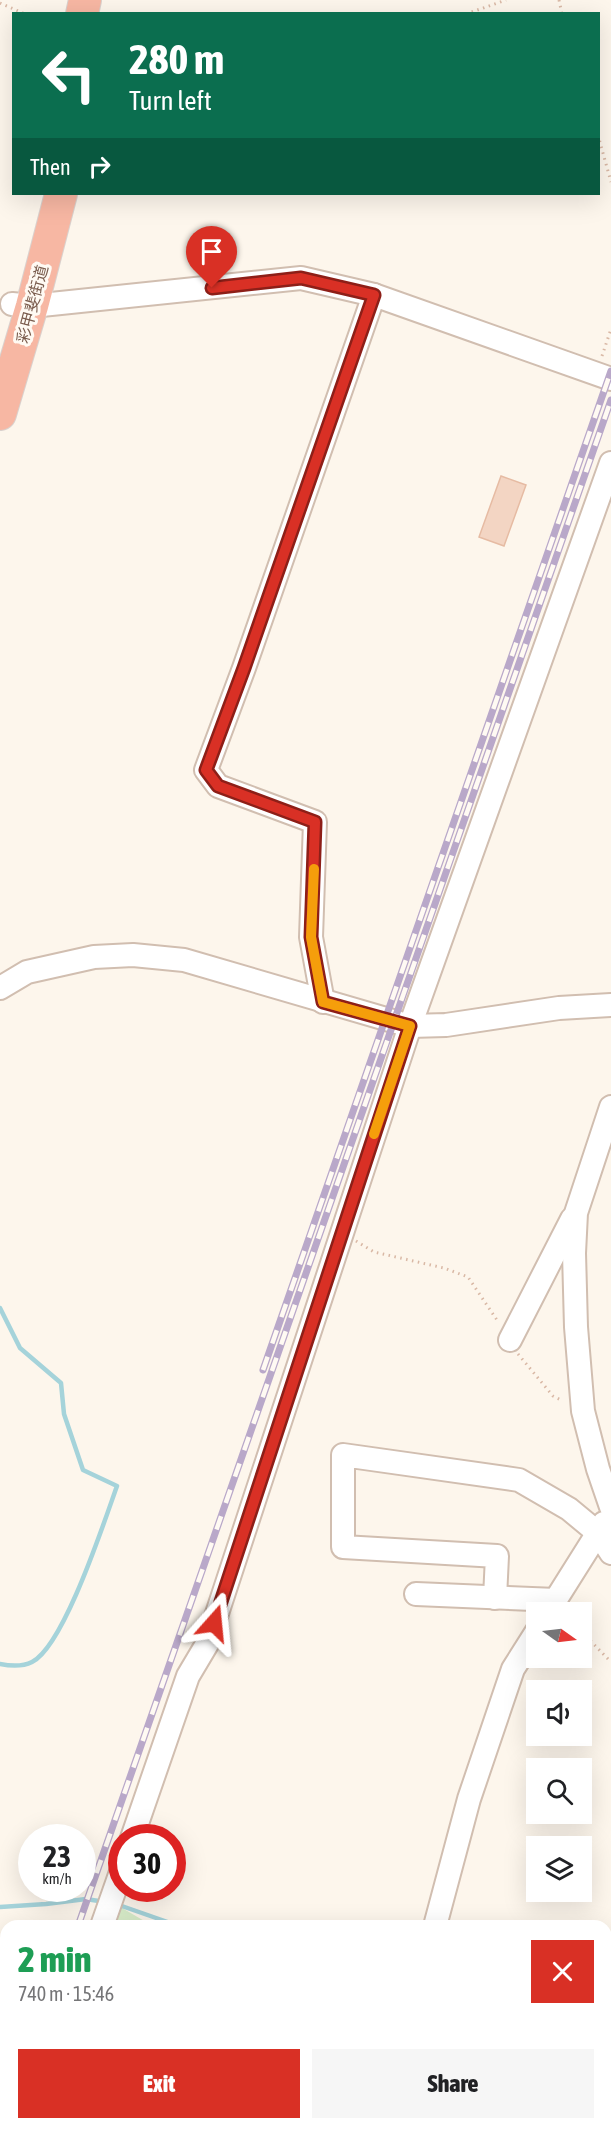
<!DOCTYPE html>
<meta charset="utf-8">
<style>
body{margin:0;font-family:"Asap Condensed","Noto Sans JP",sans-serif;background:#f6f6f6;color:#202124;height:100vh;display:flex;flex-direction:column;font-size:22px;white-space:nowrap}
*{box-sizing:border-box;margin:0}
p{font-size:20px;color:#757577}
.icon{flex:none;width:33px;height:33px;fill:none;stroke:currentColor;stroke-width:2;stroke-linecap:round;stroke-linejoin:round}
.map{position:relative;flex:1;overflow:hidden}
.sheet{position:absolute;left:0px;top:1920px;width:612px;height:210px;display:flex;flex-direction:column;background:#fff;border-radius:18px 18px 0 0;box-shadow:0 6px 24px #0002}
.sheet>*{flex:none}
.top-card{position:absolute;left:12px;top:12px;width:588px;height:183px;border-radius:0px;box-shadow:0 6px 24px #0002;background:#0b6e4f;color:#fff;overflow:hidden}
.needle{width:39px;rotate:104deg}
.buttons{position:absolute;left:526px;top:1602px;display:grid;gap:12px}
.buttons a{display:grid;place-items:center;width:66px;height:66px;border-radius:0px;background:#fff;box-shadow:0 6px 24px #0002;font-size:30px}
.speed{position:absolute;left:18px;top:1824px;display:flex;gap:12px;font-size:30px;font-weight:700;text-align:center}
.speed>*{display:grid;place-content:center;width:78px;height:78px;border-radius:50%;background:#fff;box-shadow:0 6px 24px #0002;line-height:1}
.speed small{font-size:15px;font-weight:400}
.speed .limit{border:9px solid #d22;background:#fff;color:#111}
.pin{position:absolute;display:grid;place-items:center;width:51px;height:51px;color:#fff;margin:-62px -26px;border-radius:50% 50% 50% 0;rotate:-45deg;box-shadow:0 0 6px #0007}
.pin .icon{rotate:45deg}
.me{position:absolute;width:66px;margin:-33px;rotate:18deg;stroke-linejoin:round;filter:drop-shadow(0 0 4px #0008)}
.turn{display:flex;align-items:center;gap:21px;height:126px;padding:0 18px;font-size:27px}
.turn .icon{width:78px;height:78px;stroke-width:2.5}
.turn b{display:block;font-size:42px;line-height:51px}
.then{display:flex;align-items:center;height:57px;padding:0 18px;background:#0003;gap:12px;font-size:22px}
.round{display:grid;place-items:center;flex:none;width:63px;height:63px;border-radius:0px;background:#f6f6f6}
.summary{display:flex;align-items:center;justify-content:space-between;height:102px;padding:0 18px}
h1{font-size:36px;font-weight:800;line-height:45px;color:#1e9e55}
.primary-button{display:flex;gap:12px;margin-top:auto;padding:12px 18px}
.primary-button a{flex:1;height:69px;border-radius:0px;background:#d93025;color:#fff;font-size:24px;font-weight:800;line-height:69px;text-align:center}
.primary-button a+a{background:#f6f6f6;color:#202124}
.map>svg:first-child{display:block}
.green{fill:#d8ecc9}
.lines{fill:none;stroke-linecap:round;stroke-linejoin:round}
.stream{stroke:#a5d3da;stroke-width:4.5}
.building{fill:#f3d5c3;stroke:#e6bba3;stroke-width:1.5}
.minor-casing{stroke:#d1beb0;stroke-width:26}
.highway-casing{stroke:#dad1cd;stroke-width:34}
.path{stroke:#d9b8a5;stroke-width:3;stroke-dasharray:1.5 4.5;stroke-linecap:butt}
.minor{stroke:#fff;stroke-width:22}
.highway{stroke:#f7b7a3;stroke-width:32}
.rail-casing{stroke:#b9a8c9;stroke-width:7}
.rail{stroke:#fffaf3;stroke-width:4.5;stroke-dasharray:14;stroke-linecap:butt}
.route-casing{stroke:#8d1f18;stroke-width:15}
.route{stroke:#d93025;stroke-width:10}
.slow{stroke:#f59e0b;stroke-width:10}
.labels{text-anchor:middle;stroke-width:6;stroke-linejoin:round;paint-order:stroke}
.street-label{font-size:16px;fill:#7a5c4d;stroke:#fffaf3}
</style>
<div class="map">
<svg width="611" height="2130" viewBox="0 0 611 2130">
<rect width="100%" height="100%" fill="#fdf6ec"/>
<g class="green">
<polygon points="112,1908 122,1908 153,1926 106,1926"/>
<polygon points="606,1983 611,1983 611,2130 448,2130 448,2124 606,2124"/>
<polygon points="38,2124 417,2124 417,2130 36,2130"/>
</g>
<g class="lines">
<g class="stream">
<path d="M0,1308l20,40 41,35 3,31 19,56 34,16c-13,36 -53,160 -85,176 -10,5 -22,4 -32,2"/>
<polyline points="116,1904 179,1926"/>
<polyline points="0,1907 46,1904 86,1899 105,1902"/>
<polyline points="606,1981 611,1980"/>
<polyline points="417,2124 417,2130"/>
</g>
</g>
<polygon class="building" points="501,476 526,485 504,546 479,537"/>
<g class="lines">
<g class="minor-casing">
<g id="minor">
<polyline points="12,304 32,306 301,278 374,295 611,379"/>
<polyline points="0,988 27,972 94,957 133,955 184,960 410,1026 446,1025 559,1008 611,1005"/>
<polyline points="323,1002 311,937 315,822 218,786 206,770 244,668 374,295"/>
<polyline points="611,1107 576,1213 574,1253 576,1327 583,1411 598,1469 611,1507"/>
<polyline points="510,1340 572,1219"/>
<polyline points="416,1594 556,1600"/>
<polyline points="495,1598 497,1556 343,1547 343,1455 519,1480 569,1509 598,1533 611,1553"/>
<polyline points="548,1612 604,1523"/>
<polyline points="132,1838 188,1676 207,1644 410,1026 611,463"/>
<polyline points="102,1926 122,1869"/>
<polyline points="435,1926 469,1799 513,1669 537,1631"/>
<polyline points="606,2092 611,2085"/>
<polyline points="433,2124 434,2130"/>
<polyline points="32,2130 34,2124"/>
<polyline points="580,2130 584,2124"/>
</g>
</g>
<g class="highway-casing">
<g id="highway">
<polyline points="82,14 85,0"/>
<polyline points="0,414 32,306 61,194"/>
</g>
</g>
<g class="path">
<polyline points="559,0 562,14"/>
<polyline points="0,3 25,14"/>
<polyline points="466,14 506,0"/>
<polyline points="598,135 611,182"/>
<polyline points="602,356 611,329"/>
<polyline points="356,1241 374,1252 444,1268 468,1277 499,1323"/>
<polyline points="518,1354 553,1396 563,1401"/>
<polyline points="582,1632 611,1662"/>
</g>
<use href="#minor" class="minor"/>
<use href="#highway" class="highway"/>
<g class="rail-casing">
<g id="rail">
<polyline points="263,1370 611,371"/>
<polyline points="78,1926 611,400"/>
<polyline points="0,2125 6,2108"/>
</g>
</g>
<use href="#rail" class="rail"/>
</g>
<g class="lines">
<g class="route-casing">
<polyline id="route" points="212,288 301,278 374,295 244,668 206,770 218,786 315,822 311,937 323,1002 410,1026 214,1623"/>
</g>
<use href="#route" class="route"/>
<polyline class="slow" points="314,869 311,937 323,1002 410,1026 374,1134"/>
</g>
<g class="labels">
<g class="street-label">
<text transform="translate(32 304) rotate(-75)" y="6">彩甲斐街道</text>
</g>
</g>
</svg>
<div class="buttons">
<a><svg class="needle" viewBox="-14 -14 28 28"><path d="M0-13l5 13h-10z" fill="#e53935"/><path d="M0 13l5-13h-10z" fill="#757577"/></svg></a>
<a><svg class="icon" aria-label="sound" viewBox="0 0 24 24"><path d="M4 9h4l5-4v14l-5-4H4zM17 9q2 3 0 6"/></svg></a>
<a><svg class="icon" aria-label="search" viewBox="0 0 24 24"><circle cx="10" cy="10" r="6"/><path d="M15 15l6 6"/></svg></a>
<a><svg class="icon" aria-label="layers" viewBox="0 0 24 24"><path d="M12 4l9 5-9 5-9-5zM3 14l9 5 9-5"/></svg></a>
</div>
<div class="speed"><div>23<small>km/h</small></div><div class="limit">30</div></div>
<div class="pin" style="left:212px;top:288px;background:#d93025"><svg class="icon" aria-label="arrive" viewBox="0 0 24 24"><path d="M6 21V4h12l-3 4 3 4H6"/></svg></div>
<svg class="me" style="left:214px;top:1623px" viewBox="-20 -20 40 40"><path d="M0-17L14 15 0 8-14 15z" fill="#d93025" stroke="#fff" stroke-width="4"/></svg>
<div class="top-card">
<div class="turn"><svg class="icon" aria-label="left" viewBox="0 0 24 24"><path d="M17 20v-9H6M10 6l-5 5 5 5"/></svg><div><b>280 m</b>Turn left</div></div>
<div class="then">Then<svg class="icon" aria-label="right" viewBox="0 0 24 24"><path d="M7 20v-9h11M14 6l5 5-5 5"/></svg></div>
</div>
<section class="sheet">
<div class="summary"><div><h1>2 min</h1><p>740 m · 15:46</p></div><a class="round" style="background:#d93025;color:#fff"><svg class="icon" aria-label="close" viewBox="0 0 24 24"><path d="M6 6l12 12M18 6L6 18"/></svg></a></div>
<div class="primary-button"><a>Exit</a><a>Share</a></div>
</section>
</div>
